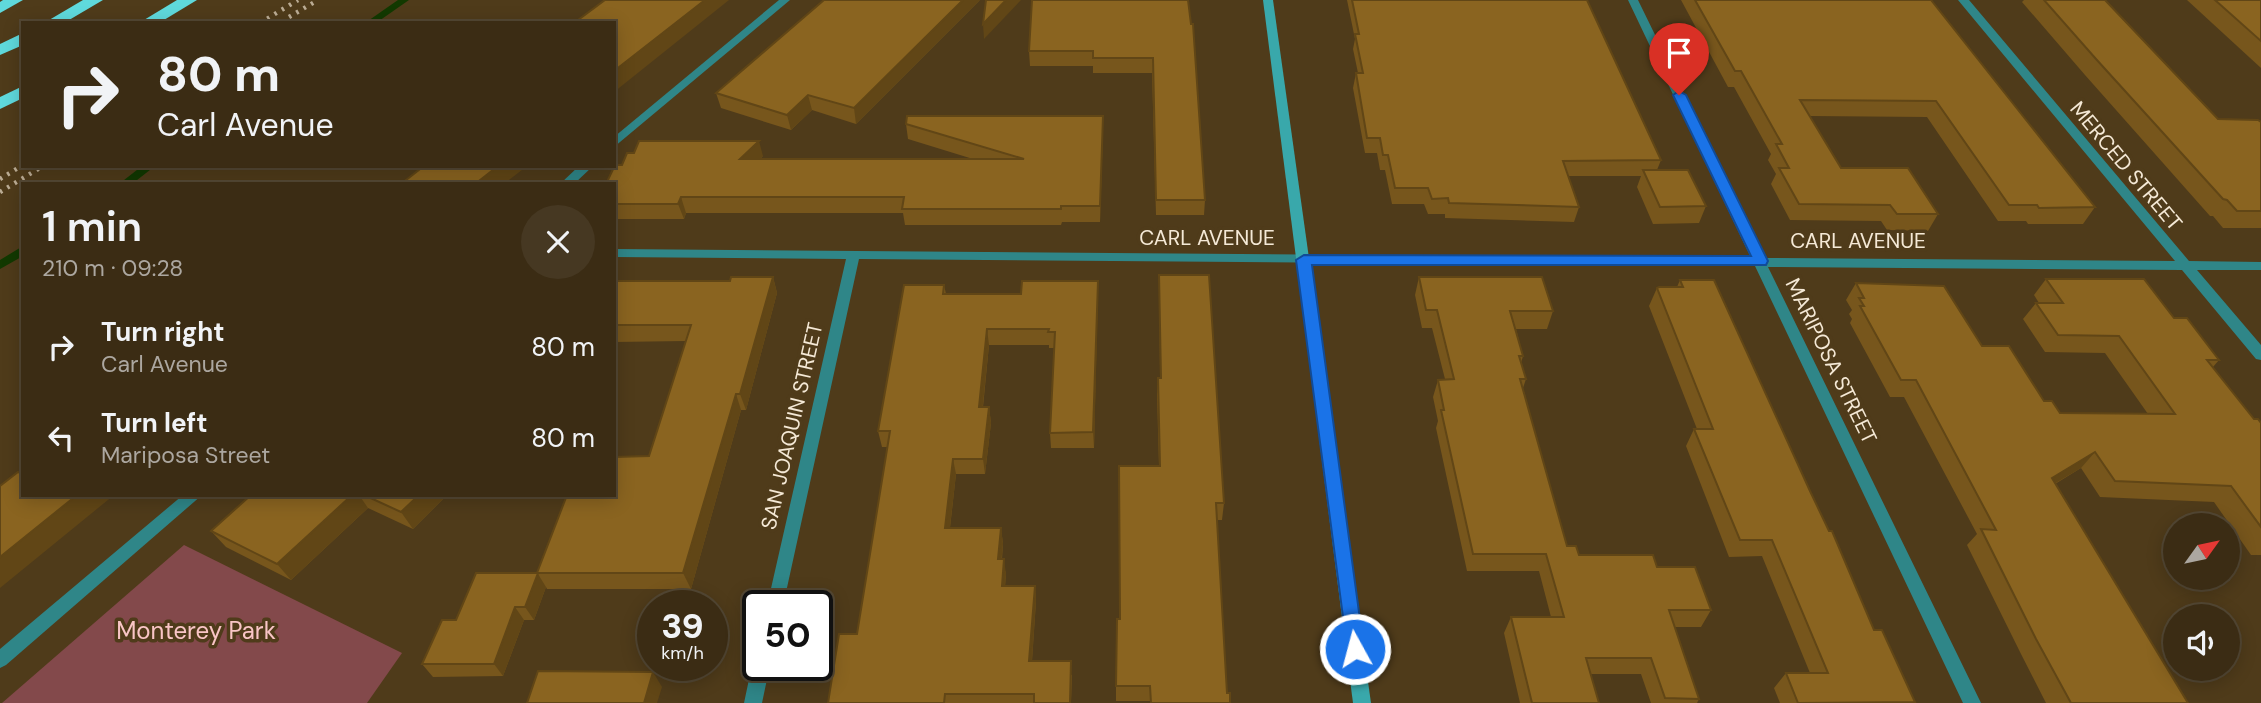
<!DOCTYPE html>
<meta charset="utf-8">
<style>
body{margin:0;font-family:"DM Sans",sans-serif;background:#463822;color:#f1f3f6;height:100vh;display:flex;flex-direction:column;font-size:26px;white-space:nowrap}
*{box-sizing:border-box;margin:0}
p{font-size:23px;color:#aca7a0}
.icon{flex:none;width:38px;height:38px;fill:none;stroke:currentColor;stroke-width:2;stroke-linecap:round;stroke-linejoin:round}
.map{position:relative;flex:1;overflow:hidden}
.sheet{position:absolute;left:21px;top:182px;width:595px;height:315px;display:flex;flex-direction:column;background:#3b2c14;border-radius:0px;box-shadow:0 4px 18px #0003,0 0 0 2px #544834}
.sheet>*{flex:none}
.guide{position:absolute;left:21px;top:21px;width:595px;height:147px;border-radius:0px;box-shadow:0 4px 18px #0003,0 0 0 2px #544834;background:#3b2c14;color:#f1f3f6;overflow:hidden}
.needle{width:46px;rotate:57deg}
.controls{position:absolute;left:2163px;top:513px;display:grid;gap:14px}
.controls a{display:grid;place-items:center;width:77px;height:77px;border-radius:50%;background:#3b2c14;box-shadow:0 4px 18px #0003,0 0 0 2px #544834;font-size:35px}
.speed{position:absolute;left:637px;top:590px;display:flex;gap:14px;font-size:35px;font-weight:700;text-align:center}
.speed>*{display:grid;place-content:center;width:91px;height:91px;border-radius:50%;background:#3b2c14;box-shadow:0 4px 18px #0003,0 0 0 2px #544834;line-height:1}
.speed small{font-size:18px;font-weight:400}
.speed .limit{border:4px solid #111;border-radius:10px;background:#fff;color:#111}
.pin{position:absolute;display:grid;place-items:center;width:60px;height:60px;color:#fff;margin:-72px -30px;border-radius:50% 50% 50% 0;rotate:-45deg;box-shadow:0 0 7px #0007}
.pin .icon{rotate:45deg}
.me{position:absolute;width:77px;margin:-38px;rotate:353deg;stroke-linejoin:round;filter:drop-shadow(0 0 5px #0008)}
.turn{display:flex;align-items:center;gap:24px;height:147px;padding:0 21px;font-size:32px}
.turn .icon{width:91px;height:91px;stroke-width:2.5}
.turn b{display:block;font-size:49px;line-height:60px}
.round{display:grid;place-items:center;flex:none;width:74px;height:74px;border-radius:37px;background:#463822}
.overview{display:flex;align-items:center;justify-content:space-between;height:119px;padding:0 21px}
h1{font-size:42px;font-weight:600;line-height:52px}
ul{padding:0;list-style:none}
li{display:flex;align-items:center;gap:21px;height:91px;padding:0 21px}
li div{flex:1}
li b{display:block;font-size:26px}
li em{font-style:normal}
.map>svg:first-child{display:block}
.green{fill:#83494b}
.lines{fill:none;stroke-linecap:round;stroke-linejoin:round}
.stream{fill:#123900;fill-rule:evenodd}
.street{fill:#2f8688;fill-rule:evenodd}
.secondary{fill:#39a8ab;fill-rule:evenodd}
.highway{fill:#5fd9dc;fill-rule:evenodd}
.rail{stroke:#bbac94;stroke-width:4.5;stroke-dasharray:2.5 6;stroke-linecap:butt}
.wall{fill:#77561c}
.shaded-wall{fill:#614616}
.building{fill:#8a6420;stroke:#614616;stroke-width:2}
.route{fill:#1a73e8;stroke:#114b97;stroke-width:2}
.labels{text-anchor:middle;stroke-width:7;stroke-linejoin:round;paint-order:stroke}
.street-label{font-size:21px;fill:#f5e9d6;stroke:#4f3b1a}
.near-park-label{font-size:24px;fill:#f9c5c6;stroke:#4f3b1a}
</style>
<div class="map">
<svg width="2261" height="703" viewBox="0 0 2261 703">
<rect width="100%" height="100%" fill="#4f3b1a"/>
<polygon class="green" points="184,545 402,653 367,703 2,703"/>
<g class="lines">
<g class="stream">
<polygon points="398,0 409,0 376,23 365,23"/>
<polygon points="142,166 155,166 132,184 119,184"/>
<polygon points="23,246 23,256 0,269 0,260"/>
</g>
<g class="street">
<polygon points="779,0 790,0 614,147 614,137"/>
<polygon points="1628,0 1638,0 1764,258 2175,261 1958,0 1969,0 2189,261 2261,262 2261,270 2197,270 2261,345 2261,360 2256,359 2182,270 1768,267 1981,703 1963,703 1755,266 859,259 783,606 767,606 846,259 614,257 614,249 1751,258"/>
<polygon points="579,166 593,166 574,184 560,184"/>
<polygon points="183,495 202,495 6,665 0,668 0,649"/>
<polygon points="758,658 758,665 770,665 762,703 744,703 752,665"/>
</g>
<polygon class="secondary" points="1263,0 1273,0 1371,703 1353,703"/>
<g class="highway">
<polygon points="3,0 23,0 0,13 0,2"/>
<polygon points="83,0 103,0 64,23 44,23"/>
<polygon points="177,0 197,0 159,23 139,23"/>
<polygon points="23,33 23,45 0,55 0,44"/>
<polygon points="23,86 23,98 0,109 0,97"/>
</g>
<g class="rail">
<polyline points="289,17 318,0"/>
<polyline points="260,23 298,0"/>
<polyline points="0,179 23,165"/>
<polyline points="0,192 43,166"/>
</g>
</g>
<g class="wall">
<polygon points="980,0 856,124 812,110 791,130 721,108 716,93"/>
<polygon points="1188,0 1205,200 1204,215 1156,215 1152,73 1093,73 1093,66 1030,66 1029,51"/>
<polygon points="1347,0 1587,0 1661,160 1657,170 1706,206 1699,223 1653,224 1637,187 1641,176 1568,176 1579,207 1574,222 1445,218 1445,214 1428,214 1424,204 1392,204 1385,170 1380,170 1377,153 1365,153 1353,88 1356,73 1358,73 1353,49 1355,39"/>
<polygon points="1681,0 1931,0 2095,207 2083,224 2028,224 2026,221 1998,221 1927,117 1810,116 1841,168 1938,214 1928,231 1887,230 1881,221 1790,220 1771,184 1776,174 1768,160 1771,154 1734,87 1728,87"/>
<polygon points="2024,0 2105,0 2218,119 2261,122 2261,228 2223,228 2213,216 2210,216 2085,75 2022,2"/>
<polygon points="2187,0 2261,0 2261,68"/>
<polygon points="906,124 1103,131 1100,222 1062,222 1061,225 905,225 903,213 686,213 684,219 614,219 614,184 763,156 760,159 973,159 908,139"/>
<polygon points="1159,275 1224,503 1222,520 1217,520 1227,693 1230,703 1150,703 1150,701 1116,701 1116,686 1120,619 1159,466 1157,395 1158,378 1160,378"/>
<polygon points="773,277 777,293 746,410 741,410 691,589 547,589 546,587 534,620 524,620 503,676 433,677 422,664 456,620 537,573 649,456 686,341 614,342 614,280 615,281 730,281"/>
<polygon points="1419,277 1553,311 1547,329 1516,329 1523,356 1521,363 1526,379 1523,388 1567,546 1579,555 1657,567 1711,610 1701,627 1675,627 1699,699 1697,703 1651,703 1641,674 1591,674 1599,703 1520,703 1504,633 1511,617 1551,617 1539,571 1467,571 1436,428 1438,421 1433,397 1438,380 1445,379 1432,328 1422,328 1415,295"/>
<polygon points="2046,279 2174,318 2219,360 2213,367 2254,419 2261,423 2261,555 2251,555 2214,502 2100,497 2081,468 2055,484 2188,703 2046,703 2021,654 1967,545 1977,534 1904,397 1890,397 1850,323 1852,319 1849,314 1852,310 1846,300 1856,283 1982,346 2044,401 2060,413 2148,414 2105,353 2045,352 2023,319 2036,303 2039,303 2034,295"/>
<polygon points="1680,280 1810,491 1874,630 1915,702 1915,703 1780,703 1774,688 1786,673 1810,673 1762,556 1729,557 1686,446 1694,429 1697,429 1649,306 1657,288 1677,287"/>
<polygon points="1098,281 1094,448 1051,448 1050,433 1055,348 1049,348 1049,345 989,345 983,407 989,407 991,423 985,474 956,474 950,528 1001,528 1003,544 1002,559 1006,574 1005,586 1035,586 1036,601 1032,661 1072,675 1071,703 828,703 857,634 888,447 882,447 878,431 944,285 946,294 1021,294"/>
<polygon points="251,495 447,495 413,529 368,508 291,580 226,547 211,531"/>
</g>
<g class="shaded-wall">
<polygon points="705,0 729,0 614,92 614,71"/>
<polygon points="963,0 980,0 856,124 854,108"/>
<polygon points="1006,0 1021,0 984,39 983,24"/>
<polygon points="808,95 812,110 791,130 787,115"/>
<polygon points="1103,116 1103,131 1100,222 1100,206"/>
<polygon points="759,141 763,156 744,175 740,159"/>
<polygon points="498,166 527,166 504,184 475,184"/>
<polygon points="681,197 686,213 684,219 678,204"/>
<polygon points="773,277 777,293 746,410 740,394"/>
<polygon points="1098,281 1098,297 1094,448 1093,432"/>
<polygon points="987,329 989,345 981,423 979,407"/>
<polygon points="736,394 741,410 691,589 683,573"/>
<polygon points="989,407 991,423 985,474 983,459"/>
<polygon points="2095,452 2081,468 2037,494 2052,478"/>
<polygon points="953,459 956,474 948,544 945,528"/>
<polygon points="77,495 114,495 0,588 0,557"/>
<polygon points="352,495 359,495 368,508 291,580 277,564"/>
<polygon points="419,495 447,495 413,529 401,512"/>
<polygon points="1001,528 1003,544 1000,574 998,559"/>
<polygon points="1004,559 1006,574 1004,601 1002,586"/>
<polygon points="538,574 546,587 534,620 525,607"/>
<polygon points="1035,586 1036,601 1031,675 1029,661"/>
<polygon points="515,607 524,620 503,676 494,664"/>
<polygon points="653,672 662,687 657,703 644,703"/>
</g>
<g class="building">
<polygon points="605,0 705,0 614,71 614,23 574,23"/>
<polygon points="824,0 963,0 854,108 808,95 787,115 716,93"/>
<polygon points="986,0 1006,0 983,24"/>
<polygon points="1032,0 1188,0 1191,24 1193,24 1205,200 1156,200 1153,58 1093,58 1093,51 1029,51"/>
<polygon points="1352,0 1587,0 1661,160 1563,161 1579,207 1449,203 1448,198 1432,199 1428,188 1395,188 1388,155 1383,155 1380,138 1367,138 1356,73 1363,73 1355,34 1359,34"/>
<polygon points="1695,0 1931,0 2095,207 2039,208 2037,205 2009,205 1936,101 1800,100 1841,168 1908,168 1938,214 1897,214 1890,205 1799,204 1779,168 1789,168 1776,144 1782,144 1741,71 1735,71"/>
<polygon points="2044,0 2105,0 2218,119 2258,120 2261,122 2261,211 2237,211 2227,200 2223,199 2096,59"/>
<polygon points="2215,0 2261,0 2261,41"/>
<polygon points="907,116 1103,116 1100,206 1061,206 1061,209 902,209 904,197 681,197 678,204 614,204 614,184 606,184 615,165 622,165 627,153 634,153 639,141 759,141 740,159 1024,159 906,124"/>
<polygon points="424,166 498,166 475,184 401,184"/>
<polygon points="1643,170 1688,170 1706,206 1660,207"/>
<polygon points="1159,275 1209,275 1224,503 1216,503 1227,693 1230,693 1230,703 1151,703 1150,686 1116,686 1117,619 1120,619 1119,466 1160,466 1158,378 1161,378"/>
<polygon points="731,277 773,277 740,394 736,394 683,573 537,573 567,495 614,495 614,457 649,456 691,325 614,325 614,281 730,281"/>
<polygon points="1419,277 1542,277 1553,311 1510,311 1523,356 1519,356 1526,379 1520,379 1567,546 1576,546 1579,555 1653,555 1657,567 1695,567 1711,610 1669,610 1699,699 1665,698 1651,658 1586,658 1599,703 1532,703 1511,617 1564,617 1546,554 1473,554 1441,410 1444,410 1438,380 1454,379 1437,310 1426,310"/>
<polygon points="2046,279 2144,279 2174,318 2187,318 2219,360 2207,360 2254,419 2258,419 2261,423 2261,527 2231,486 2115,481 2095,452 2052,478 2188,703 2071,703 2036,639 1981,529 1996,530 1916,380 1901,380 1860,306 1864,306 1859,298 1864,298 1856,283 1944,286 1982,346 2009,346 2044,401 2052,401 2060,413 2175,414 2119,336 2058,335 2036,303 2063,303"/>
<polygon points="1680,280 1714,280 1810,491 1829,531 1832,531 1874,630 1882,630 1915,702 1798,703 1786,673 1828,673 1772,540 1740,540 1694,429 1713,429 1657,288 1659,287 1683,287"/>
<polygon points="1022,281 1098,281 1093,432 1050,433 1055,332 1048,332 1049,329 987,329 979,407 989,407 983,459 953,459 945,528 1001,528 998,559 1004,559 1002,586 1035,586 1029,661 1071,661 1070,703 1034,703 1034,694 945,694 944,703 828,703 839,634 857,634 890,431 878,431 904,285 944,285 943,294 1021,294"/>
<polygon points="18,472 23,474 23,495 77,495 0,557 0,486"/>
<polygon points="251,495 352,495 277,564 211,531"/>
<polygon points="364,495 419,495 401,512"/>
<polygon points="476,573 538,573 525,607 515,607 494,664 422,664 442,620 456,620"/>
<polygon points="538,671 653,672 644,703 527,703"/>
</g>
<polygon class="route" points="1679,91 1686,95 1768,261 1766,265 1312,265 1364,649 1362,655 1355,658 1348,655 1296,260 1304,255 1751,256 1673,95"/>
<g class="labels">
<g class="street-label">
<text transform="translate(2126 166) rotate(50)" y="7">MERCED STREET</text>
<text x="1207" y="245">CARL AVENUE</text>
<text x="1858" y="248">CARL AVENUE</text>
<text transform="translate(1831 361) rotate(64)" y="7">MARIPOSA STREET</text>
<text transform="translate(792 426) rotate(-77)" y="7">SAN JOAQUIN STREET</text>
</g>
<g class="near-park-label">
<text x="196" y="639">Monterey Park</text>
</g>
</g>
</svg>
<div class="controls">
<a><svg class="needle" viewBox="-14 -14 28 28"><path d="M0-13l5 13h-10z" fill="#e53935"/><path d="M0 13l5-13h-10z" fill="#aca7a0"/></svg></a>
<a><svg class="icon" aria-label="sound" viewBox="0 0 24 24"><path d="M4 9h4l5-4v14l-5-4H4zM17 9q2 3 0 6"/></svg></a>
</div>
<div class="speed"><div>39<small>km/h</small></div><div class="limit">50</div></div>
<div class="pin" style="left:1679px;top:95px;background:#d93025"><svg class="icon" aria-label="arrive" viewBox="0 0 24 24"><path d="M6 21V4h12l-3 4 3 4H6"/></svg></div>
<svg class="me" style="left:1355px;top:649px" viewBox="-20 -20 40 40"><circle r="17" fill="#1a73e8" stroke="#fff" stroke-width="3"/><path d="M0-11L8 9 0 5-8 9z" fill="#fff"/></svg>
<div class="guide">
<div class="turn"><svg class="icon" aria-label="right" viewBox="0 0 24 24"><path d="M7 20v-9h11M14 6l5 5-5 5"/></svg><div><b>80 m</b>Carl Avenue</div></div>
</div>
<section class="sheet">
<div class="overview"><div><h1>1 min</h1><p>210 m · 09:28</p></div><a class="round"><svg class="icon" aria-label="close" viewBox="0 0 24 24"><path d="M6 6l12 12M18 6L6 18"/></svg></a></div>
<ul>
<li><svg class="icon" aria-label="right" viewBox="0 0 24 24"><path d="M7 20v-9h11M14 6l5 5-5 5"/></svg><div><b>Turn right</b><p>Carl Avenue</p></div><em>80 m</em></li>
<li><svg class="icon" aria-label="left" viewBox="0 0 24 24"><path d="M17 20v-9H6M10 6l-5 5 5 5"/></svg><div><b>Turn left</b><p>Mariposa Street</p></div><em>80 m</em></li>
</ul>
</section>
</div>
